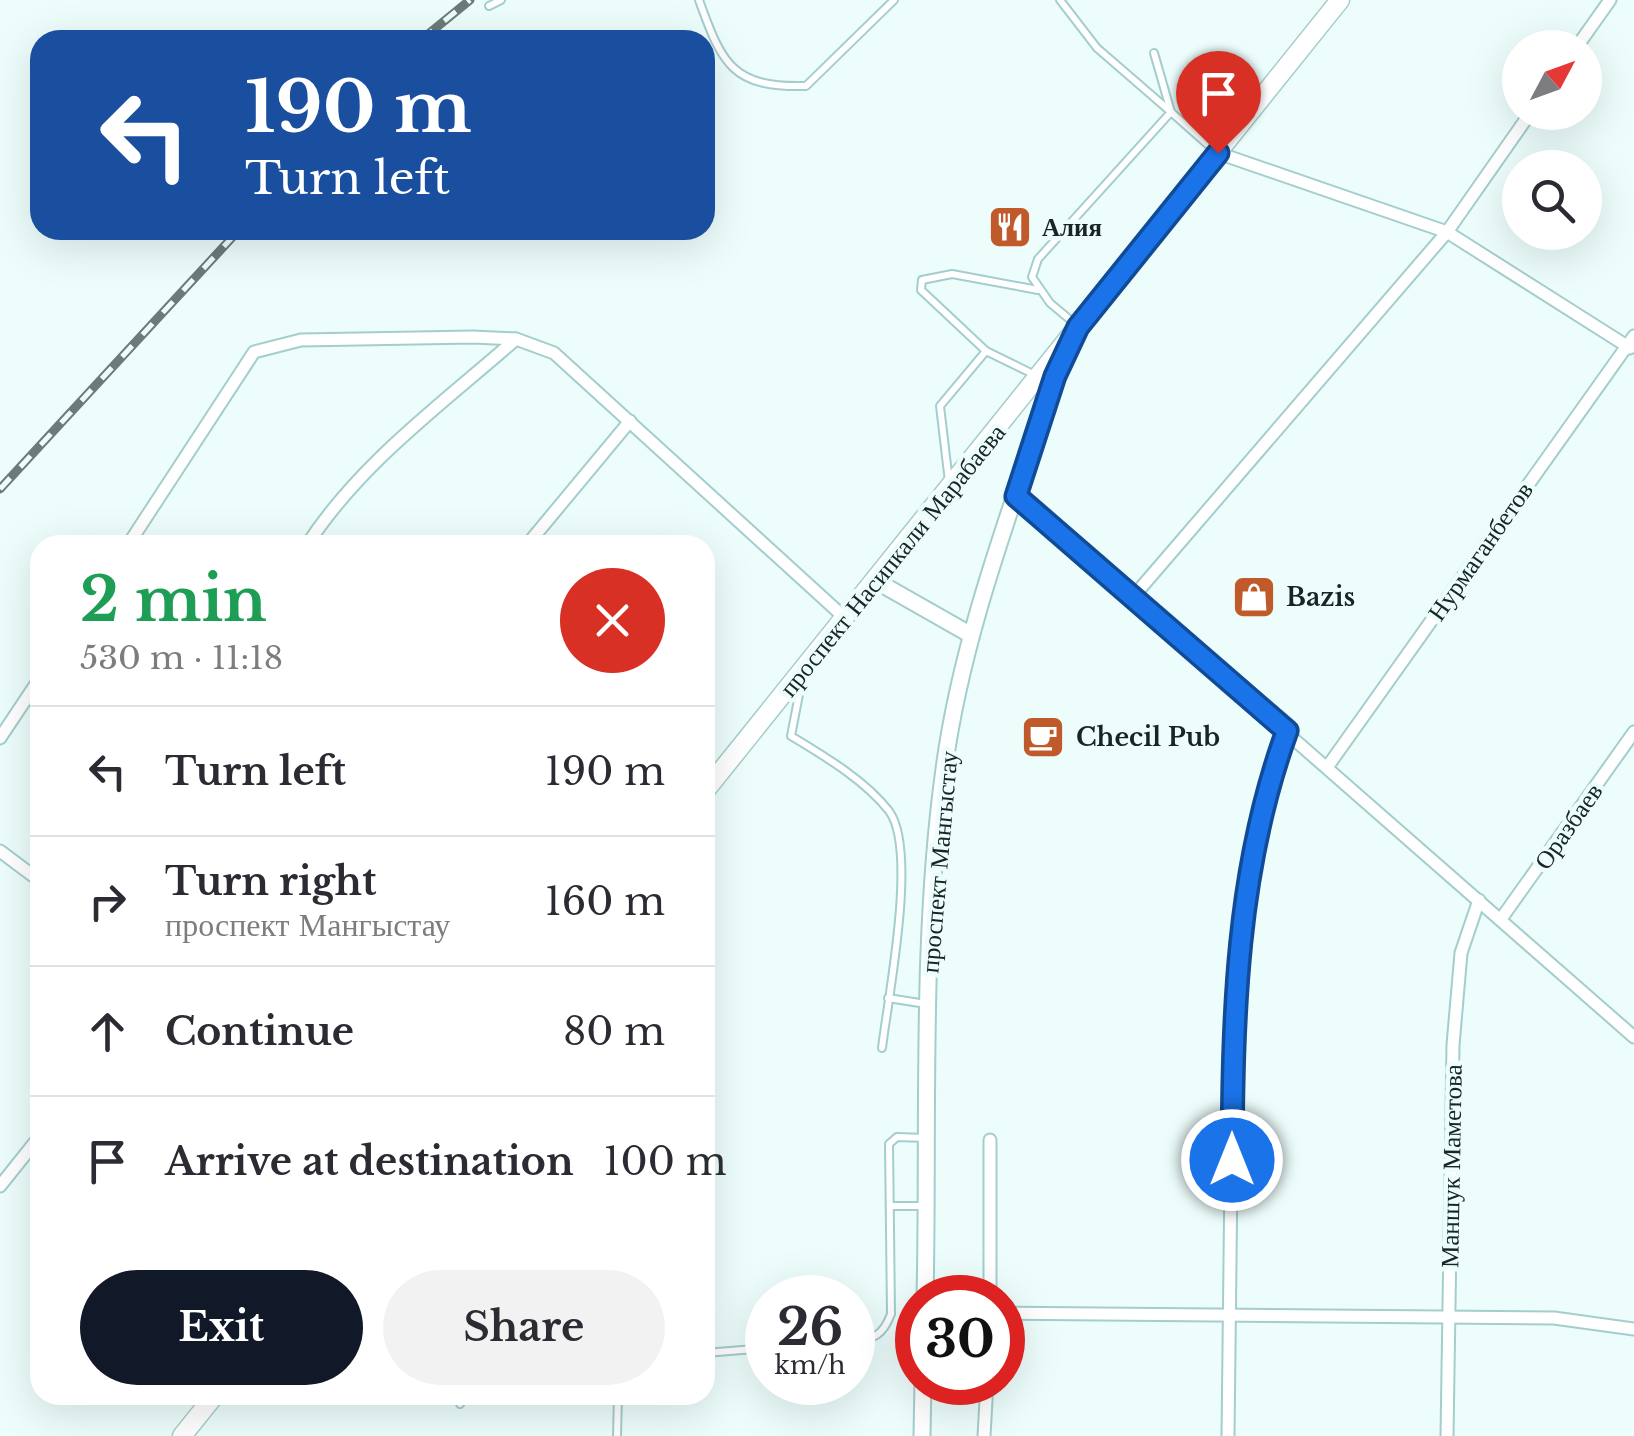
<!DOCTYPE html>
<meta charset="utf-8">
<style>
body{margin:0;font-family:"Libre Baskerville",serif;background:#f2f2f3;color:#2b2b33;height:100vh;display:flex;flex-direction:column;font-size:38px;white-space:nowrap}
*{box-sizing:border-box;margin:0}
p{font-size:32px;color:#7c7c81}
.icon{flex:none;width:55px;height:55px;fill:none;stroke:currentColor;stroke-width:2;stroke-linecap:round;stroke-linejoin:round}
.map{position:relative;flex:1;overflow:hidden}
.drawer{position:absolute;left:30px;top:535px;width:685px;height:870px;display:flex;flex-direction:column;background:#fff;border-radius:30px;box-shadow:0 10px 40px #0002}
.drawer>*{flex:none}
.top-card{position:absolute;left:30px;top:30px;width:685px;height:210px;border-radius:30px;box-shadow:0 10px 40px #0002;background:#1a4fa0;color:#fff;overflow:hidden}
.needle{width:65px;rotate:49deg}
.tools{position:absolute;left:1502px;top:30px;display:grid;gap:20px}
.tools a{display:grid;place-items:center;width:100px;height:100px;border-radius:50%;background:#fff;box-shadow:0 10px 40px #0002;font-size:50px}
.speed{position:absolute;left:745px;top:1275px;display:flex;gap:20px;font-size:50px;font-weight:700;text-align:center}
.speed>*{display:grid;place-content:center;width:130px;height:130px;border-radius:50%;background:#fff;box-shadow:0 10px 40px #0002;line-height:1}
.speed small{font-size:25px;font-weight:400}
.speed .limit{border:15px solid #d22;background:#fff;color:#111}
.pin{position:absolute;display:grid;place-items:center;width:85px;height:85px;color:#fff;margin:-102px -42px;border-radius:50% 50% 50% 0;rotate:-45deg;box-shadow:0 0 10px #0007}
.pin .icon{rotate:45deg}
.me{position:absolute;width:110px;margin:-55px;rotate:0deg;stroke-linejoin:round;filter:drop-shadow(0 0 8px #0008)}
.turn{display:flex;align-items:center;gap:35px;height:210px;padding:0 50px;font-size:45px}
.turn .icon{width:130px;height:130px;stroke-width:2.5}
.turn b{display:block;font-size:70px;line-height:85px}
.round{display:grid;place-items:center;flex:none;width:105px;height:105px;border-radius:52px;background:#f2f2f3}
.overview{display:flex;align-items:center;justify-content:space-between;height:170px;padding:0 50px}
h1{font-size:60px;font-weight:700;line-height:75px;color:#1e9e55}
.button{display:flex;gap:20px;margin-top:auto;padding:20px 50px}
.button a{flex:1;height:115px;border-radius:60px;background:#111827;color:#fff;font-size:40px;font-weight:700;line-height:115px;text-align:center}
.button a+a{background:#f2f2f3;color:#2b2b33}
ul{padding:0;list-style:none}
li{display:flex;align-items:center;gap:30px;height:130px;padding:0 50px;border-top:2px solid #e1e1e2}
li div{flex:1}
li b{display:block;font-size:38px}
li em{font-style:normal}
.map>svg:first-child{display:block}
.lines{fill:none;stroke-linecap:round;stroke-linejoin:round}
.service-casing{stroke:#a3cecc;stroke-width:10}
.minor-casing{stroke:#a3cecc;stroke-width:15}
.tertiary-casing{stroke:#a3cecc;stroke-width:19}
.secondary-casing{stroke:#a3cecc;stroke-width:21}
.service{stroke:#fff;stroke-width:6}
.minor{stroke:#fff;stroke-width:11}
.tertiary{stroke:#fff;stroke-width:15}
.secondary{stroke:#fff;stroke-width:18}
.rail-casing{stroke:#6a7b7a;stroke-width:9}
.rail{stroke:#ecfdfc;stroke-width:5;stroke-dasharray:15;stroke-linecap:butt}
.route-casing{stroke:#114b97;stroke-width:25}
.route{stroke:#1a73e8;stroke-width:18}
.labels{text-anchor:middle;stroke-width:9;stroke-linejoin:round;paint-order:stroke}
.poi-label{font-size:25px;font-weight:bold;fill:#152625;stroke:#ecfdfc;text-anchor:start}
.street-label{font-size:25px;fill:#152625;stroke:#ecfdfc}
</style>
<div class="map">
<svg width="1634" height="1436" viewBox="0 0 1634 1436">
<rect width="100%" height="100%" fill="#ecfdfc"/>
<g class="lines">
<g class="service-casing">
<g id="service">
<path d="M699,0c23,64 33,88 107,86l88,-86"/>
<polyline points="1060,0 1097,48 1171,112 1038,259 1032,277 1050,303 1074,323"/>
<polyline points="489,6 501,0"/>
<polyline points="1154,53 1171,112 1214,150"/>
<polyline points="986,351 921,290 922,280 952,274 1038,290"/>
<polyline points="949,482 940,406 986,351 1035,375"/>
<path d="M802,679l-11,57c33,20 74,44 98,75 29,39 -1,186 -7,237"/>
<polyline points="888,998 926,1004"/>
<polyline points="890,1206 923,1206"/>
<path d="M852,1341c23,-2 31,-6 39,-27l-2,-170 8,-7 29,1"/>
<polyline points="705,1353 768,1348"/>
<polyline points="460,1404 466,1395"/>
<polyline points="617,1436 618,1395"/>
</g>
</g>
<g class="minor-casing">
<g id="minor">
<polyline points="1576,48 1610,0"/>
<polyline points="1218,153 1447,232 1630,348"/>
<polyline points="1016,496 1634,1037"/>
<polyline points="128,545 254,352 301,340 473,337 516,339 554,353 845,618"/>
<path d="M307,545c53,-82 136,-142 209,-206"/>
<polyline points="527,545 630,421"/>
<polyline points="1133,597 1447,232 1531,112"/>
<polyline points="0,738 40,678"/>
<polyline points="1328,766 1634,336"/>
<polyline points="0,851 40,881"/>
<polyline points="1501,919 1634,732"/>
<polyline points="990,1140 990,1298"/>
<polyline points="0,1186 40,1136"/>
<polyline points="1002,1313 1554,1318 1634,1329"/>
<polyline points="984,1436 987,1382"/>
<polyline points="1228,1436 1233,1001 1252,840 1287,731"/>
<polyline points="1447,1436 1453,1045 1461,953 1479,900"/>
</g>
</g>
<g class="tertiary-casing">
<g id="tertiary">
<polyline points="876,581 971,635"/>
<path d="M925,1298c4,-176 -5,-355 19,-529 18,-135 69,-264 111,-393l16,-34"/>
<polyline points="922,1436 923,1382"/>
</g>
</g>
<g class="secondary-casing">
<g id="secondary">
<polyline points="705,791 1340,0"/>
<polyline points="182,1436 215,1395"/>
</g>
</g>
<use href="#service" class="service"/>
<use href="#minor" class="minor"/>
<use href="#tertiary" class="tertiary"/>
<use href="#secondary" class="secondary"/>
<g class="rail-casing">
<g id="rail">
<polyline points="421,40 470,0"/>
<polyline points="0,489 239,230"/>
</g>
</g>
<use href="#rail" class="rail"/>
</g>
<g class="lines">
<g class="route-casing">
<path id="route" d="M1218,153l-140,174 -23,49 -39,120 271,235c-51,139 -54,283 -55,429"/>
</g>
<use href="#route" class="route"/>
</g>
<defs>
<g id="restaurant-square" transform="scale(2.25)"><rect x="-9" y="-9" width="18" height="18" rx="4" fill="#c05a2b" stroke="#ecfdfc"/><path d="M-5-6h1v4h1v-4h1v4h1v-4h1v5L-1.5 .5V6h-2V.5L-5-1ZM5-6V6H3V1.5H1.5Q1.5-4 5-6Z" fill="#fff"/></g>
<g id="shop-square" transform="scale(2.25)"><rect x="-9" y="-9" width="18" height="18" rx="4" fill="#c05a2b" stroke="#ecfdfc"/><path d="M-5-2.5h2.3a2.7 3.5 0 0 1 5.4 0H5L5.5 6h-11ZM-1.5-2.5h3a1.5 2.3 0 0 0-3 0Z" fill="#fff"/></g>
<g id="cafe-square" transform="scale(2.25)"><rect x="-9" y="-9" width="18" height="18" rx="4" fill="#c05a2b" stroke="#ecfdfc"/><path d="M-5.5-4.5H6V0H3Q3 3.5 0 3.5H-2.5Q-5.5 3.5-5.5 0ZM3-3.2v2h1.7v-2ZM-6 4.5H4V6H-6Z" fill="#fff"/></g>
</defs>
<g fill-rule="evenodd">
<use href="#restaurant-square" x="1010" y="227"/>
<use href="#shop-square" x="1254" y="597"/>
<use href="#cafe-square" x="1043" y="737"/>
</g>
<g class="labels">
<g class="poi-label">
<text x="1042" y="236">Алия</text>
<text x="1286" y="606">Bazis</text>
<text x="1076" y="746">Checil Pub</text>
</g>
<g class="street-label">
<text transform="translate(1480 551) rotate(-55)" y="9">Нурмаганбетов</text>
<text transform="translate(892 560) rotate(-51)" y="9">проспект Насипкали Марабаева</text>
<text transform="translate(1568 826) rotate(-55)" y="9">Оразбаев</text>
<text transform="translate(939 862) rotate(-85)" y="9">проспект Мангыстау</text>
<text transform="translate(1451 1166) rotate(-89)" y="9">Маншук Маметова</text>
</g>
</g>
</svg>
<div class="tools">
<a><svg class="needle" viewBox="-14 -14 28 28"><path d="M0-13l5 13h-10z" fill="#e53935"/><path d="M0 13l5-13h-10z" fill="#7c7c81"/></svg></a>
<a><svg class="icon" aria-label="search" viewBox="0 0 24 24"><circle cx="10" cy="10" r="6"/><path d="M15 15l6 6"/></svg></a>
</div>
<div class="speed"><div>26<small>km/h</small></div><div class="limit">30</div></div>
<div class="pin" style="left:1218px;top:153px;background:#d93025"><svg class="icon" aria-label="arrive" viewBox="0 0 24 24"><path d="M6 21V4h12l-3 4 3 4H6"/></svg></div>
<svg class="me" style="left:1232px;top:1160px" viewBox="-20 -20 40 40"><circle r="17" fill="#1a73e8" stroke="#fff" stroke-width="3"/><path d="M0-11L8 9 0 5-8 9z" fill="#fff"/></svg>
<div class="top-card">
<div class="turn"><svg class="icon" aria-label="left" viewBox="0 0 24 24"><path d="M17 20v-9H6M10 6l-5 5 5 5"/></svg><div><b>190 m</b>Turn left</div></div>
</div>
<section class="drawer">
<div class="overview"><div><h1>2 min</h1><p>530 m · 11:18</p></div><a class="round" style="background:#d93025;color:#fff"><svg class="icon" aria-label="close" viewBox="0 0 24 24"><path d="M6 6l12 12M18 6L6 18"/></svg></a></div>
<ul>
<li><svg class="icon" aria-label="left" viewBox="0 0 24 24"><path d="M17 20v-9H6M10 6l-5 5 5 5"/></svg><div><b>Turn left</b></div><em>190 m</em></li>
<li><svg class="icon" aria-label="right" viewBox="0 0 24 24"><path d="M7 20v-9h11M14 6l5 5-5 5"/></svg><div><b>Turn right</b><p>проспект Мангыстау</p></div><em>160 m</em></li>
<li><svg class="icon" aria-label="ahead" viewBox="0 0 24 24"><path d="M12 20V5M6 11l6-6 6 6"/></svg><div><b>Continue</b></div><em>80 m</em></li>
<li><svg class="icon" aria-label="arrive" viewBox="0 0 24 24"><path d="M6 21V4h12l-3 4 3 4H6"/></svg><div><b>Arrive at destination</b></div><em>100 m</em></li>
</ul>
<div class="button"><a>Exit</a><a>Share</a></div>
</section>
</div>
